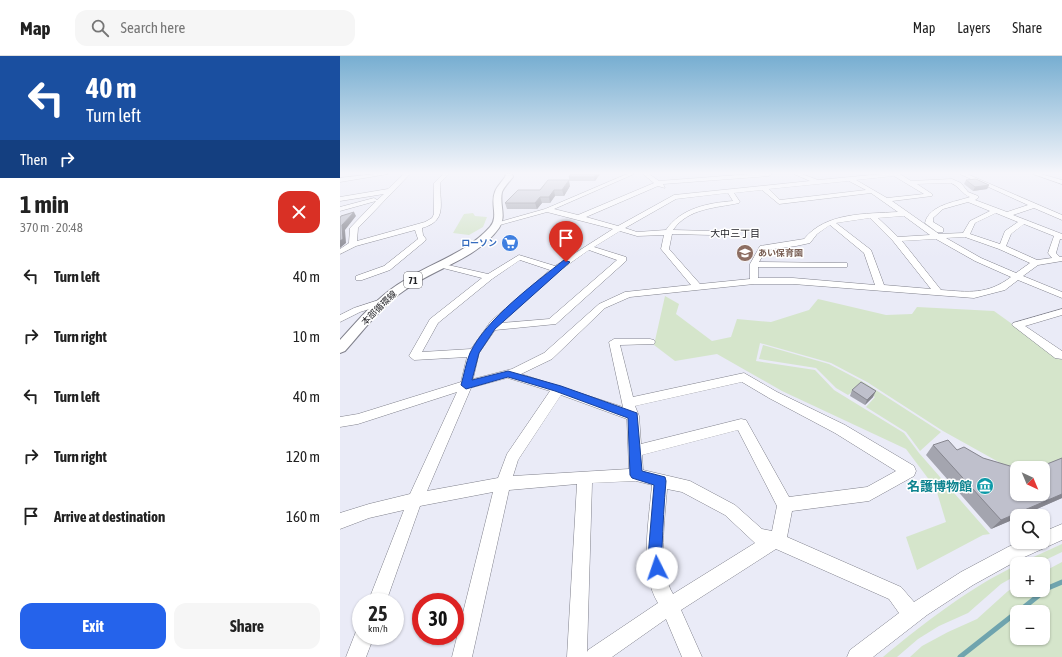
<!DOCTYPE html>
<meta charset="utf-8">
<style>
body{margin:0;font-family:"Asap Condensed","Noto Sans JP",sans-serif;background:#f6f6f6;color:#222;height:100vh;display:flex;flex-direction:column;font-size:15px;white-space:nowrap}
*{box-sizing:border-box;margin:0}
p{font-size:13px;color:#767676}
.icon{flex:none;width:22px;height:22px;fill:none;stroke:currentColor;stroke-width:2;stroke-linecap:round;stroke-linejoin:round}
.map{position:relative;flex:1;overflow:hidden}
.panel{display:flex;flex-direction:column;background:#fff;width:340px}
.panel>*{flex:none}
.hud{background:#1a4fa0;color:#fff;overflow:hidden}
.needle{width:26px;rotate:136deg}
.controls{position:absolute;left:670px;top:405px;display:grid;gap:8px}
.controls a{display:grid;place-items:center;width:40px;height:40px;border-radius:8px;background:#fff;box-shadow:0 1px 3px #0004;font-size:20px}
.speed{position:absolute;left:12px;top:537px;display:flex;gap:8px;font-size:20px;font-weight:700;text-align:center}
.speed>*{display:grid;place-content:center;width:52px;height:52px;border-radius:50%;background:#fff;box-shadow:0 1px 3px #0004;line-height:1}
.speed small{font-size:10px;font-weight:400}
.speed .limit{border:6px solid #d22;background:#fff;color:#111}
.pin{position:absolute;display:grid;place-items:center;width:34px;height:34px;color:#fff;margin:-41px -17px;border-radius:50% 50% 50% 0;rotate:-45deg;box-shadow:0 0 4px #0007}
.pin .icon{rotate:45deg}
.me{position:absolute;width:44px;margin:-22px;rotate:356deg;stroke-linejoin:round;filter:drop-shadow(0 0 3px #0008)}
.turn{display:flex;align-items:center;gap:14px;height:84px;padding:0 20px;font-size:18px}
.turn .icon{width:52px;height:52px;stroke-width:2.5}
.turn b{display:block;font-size:28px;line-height:34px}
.then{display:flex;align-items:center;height:38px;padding:0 20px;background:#0003;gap:8px;font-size:15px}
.round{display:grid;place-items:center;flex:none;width:42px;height:42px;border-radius:12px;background:#f6f6f6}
.overview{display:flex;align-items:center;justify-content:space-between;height:68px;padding:0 20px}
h1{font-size:24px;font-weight:700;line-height:30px}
.action{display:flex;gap:8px;margin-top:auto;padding:8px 20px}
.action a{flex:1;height:46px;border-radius:12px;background:#2563eb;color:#fff;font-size:16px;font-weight:700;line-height:46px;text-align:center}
.action a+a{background:#f6f6f6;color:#222}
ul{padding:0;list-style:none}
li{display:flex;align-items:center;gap:12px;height:60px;padding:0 20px}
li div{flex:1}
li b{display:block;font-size:15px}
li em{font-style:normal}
header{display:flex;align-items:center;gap:24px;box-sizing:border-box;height:56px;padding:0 20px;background:#fff;border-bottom:1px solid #e0e0e0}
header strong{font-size:19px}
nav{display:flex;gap:22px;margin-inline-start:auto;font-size:14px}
.search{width:280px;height:36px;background:#f6f6f6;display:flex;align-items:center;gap:10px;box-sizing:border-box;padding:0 14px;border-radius:12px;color:#767676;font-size:15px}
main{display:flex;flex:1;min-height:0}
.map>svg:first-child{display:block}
.green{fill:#d5e5cb;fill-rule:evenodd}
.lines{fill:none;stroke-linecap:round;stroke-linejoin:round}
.stream{stroke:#6fa4ae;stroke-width:5}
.minor-casing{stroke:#80818c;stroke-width:1}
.major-casing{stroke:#80818c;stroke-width:2}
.minor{fill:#fff;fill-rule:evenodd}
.major{fill:#fff;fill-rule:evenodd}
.wall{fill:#a4a5af}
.shaded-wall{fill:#86868f}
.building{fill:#bfc0cc;stroke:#86868f;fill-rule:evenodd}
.route{fill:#2563eb;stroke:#184099}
.labels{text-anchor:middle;stroke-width:3;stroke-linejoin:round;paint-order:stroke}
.far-shop-label{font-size:9px;font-weight:bold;fill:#366cbe;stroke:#fff;text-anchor:end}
.far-education-label{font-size:9px;font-weight:bold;fill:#785e54;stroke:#fff;text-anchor:start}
.far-street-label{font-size:9px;fill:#222227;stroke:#fff}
.far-neighbourhood-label{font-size:10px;fill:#222227;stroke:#fff}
.shield{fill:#fff;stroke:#646468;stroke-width:1}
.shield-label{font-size:10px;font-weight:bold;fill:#222227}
.near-culture-label{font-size:13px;font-weight:bold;fill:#0d838f;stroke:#fff;text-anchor:end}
</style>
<header>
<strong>Map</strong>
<div class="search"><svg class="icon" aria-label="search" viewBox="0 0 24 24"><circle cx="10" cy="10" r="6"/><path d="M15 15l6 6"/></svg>Search here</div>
<nav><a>Map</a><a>Layers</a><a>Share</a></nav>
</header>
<main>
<section class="panel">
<div class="hud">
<div class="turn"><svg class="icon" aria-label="left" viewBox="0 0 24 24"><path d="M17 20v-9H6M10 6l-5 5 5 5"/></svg><div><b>40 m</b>Turn left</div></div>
<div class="then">Then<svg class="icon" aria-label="right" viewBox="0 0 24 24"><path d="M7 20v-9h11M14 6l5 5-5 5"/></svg></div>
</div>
<div class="overview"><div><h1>1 min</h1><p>370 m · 20:48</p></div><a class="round" style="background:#d93025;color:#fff"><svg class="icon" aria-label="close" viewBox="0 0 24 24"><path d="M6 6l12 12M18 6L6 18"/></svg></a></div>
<ul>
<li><svg class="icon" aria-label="left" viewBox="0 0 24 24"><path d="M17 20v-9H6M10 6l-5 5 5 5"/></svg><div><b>Turn left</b></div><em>40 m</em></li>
<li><svg class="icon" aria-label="right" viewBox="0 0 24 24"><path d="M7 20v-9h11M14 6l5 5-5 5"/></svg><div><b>Turn right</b></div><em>10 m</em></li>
<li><svg class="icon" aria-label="left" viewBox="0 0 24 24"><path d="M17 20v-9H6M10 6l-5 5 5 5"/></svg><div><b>Turn left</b></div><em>40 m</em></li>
<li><svg class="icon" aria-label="right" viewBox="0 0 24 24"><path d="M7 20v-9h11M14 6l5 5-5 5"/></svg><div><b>Turn right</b></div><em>120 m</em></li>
<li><svg class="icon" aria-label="arrive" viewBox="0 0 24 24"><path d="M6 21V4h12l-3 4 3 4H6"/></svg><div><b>Arrive at destination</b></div><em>160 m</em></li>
</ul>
<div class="action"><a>Exit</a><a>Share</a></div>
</section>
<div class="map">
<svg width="722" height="601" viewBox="0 0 722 601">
<rect width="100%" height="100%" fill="#eaebf7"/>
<g class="green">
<polygon points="133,157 135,160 147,161 143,171 129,179 113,177 124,158"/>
<polygon points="325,240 339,248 336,258 372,285 391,281 397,263 431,266 469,254 478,243 546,259 572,258 577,251 654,255 722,304 722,408 698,410 664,409 603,375 527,326 491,307 420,287 416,305 475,314 494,334 564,377 579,397 650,478 643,479 577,514 566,481 606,466 596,433 566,393 442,335 377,298 335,305 314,289"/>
<polygon points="423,289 489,308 525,327 601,376 580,395 566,376 526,351 535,341 519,331 508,339 496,332 476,312 419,303"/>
<polygon points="722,488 722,496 697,508 678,508"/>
<path d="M722,506v95h-152l12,-11 26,-14 29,-13 31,-28 9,-5v4h26v-18zM677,556h26v26h-26z"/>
<path d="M677,509v10l-16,9 -33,29 -29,13 -21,13 -21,18h-14c41,-34 86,-69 134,-92z"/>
</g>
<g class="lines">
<g class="stream">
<polyline points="678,556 708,532 722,526"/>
<polyline points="620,601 677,556"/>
</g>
<g class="minor-casing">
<g id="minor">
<polygon points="34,118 48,118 0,126 0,122"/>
<path d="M64,118h6l-52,54 -1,13 68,-19 7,-4 2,-4v-31l9,-9h6l-9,9c0,22 7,38 -18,45l1,7 3,4 -1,2 -35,29 -28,10h-6v-4l28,-10 34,-27 -3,-9 -59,16 -16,8v-5l9,-6 1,-15 26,-27 -36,10v-4l34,-9 3,2 7,-6 -44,7v-4l48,-8z"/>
<path d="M287,118h7l-80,35 24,6 76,-32 -11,-9h6l10,7 92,-7h21l-3,2 -106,8 2,4 -7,-2 -72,31 32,9 56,-31 136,-14 -16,-7h8l16,6 64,-6h18l11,7 41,-2 9,4 7,9 10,4v2l-3,2 32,12 21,-7 -68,-31h7l95,41v5l-28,-12 -21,7 49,19v5h-2l-4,14 4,4h2v4l-24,4 -15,11 39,16v6l-44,-18 -13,10 -31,8 -181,-14h-39l-124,13 -25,11 -53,51 -31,15 102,33 -14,-65 5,-3h36l4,1 1,2 -1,2 -34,1 13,52 111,-24 33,19 68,33 69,41 2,5 -2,5 -45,25 -77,10 -5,26 114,50 13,15 47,-30 47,-25 11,-5h24v-10l19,-8v16l-42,19 -47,26 -46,30 -54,42h-26l3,-7 49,-37 -10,-14 -113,-50 -95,61 21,47h-20l-16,-38 -54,38h-45l10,-173 -68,6 -37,167h-20l41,-165 -73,14 -34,96h-18l36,-92 -35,8 -29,11v-16l29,-9 41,-10 47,-102 -99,32 -18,3v-10l18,-3 103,-32 6,-25 -53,3 -5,-4 21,-37 52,-41 -43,-11v-4l49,11 31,-19 36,11 58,-37 -66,-17 -51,14 -4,-2 53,-15zM554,120l30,18 -37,4 -31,-18zM509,125l17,9 -86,10 -11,-11zM611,127c8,3 11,11 19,14 -15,5 -41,8 -45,26l12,9h6v-4l-10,-6v-4l10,-9 25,-7 22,9 -20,10 -7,12 -24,1 -47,-33 40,-5v-2l-15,-10zM422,134l17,14 92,-11 27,19c-32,2 -72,0 -94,27l-44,7 -10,18v15l-50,5 -31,-35 3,-15 40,1 4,-2 -4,-2 -39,-1c15,-22 43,-22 66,-27l1,-1 -6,-9zM388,137l5,8c-25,2 -52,7 -67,29l-29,2 -12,-4 51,-29zM656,157l22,9 -13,9 -5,13 -30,-10 5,-11zM564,160l26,19 -32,2 -20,-19zM530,162l23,23 38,48 -47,-4 -13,-35 -35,-27zM684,168l30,12 -6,17 4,5 -15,2 -31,-14 5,-12zM490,169l34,28 11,32 -82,-7h-35v-11h89v-4h-3l-85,-1 7,-12 30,-4 14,-3 7,-9zM280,175l17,5 27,-1 -3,14 30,36 -66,7 -26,12 -55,49 -32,16 -39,10 6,-26 16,-23 61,-6 70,-63v-4l-32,-10zM625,181l34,12 31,14 -14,10 -35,-15 -35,-20zM596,183l39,22 36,16c-24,18 -42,15 -70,13l-39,-49zM249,194l28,10 -68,59 -48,4 58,-52zM180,204l30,10 -59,51 -20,28 -49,3 16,-29 54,-44zM168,322l42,13 -43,63 -9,24 -71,13 44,-103zM402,326l27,16 66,35 61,38 -29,16 -78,10 -43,-77 -5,-1 -100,25 -2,-28 -4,-10zM221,339l66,24 2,50 -116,7 5,-16zM398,374l39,76 -5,25 -10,-2 -27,-24 -45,-24 -47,-11 -1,-15zM296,425l16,4c-3,36 -13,87 6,118l-70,47 -1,2 5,-169zM327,433l15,3 43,23 30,28 -82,51c-16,-26 -8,-76 -6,-105z"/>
<polygon points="693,118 701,118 722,124 722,128"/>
<polygon points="42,243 47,246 45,248 20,256 0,266 0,259 14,252"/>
<polygon points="722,253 722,259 685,270 722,295 722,303 715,302 672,269 673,267"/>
<polygon points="21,572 21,580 34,580 26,601 6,601 17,573"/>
</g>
</g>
<g class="major-casing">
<path id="major" d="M166,118h6l1,3c-4,5 -9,10 -11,15 -3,13 5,24 -3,36 -22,31 -64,40 -94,62 -24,16 -41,40 -60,61l-5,2v-13c20,-22 39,-45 65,-60 28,-18 62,-27 85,-53 9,-10 0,-23 5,-35 2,-6 7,-10 10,-15z"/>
</g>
<use href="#minor" class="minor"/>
<use href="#major" class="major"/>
</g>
<g class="wall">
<polygon points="260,118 255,125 229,125 229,121"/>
<polygon points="626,124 649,129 647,133 633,135 624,128"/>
<polygon points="230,130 224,140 215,140 210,147 202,147 197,153 167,153 165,147 200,134"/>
<polygon points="512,334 533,341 525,349 510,340"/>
<polygon points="593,389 617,394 643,402 670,410 697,412 722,402 722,442 651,473 586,399"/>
</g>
<g class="shaded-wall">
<polygon points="256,118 260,118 255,125 254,121"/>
<polygon points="229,124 230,130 224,140 222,134"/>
<polygon points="649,129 647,133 633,135 635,131"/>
<polygon points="214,134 215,140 210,147 209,141"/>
<polygon points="200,141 202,147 197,153 195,147"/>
<polygon points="14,156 16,160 5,174 6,187 0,192 0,185 2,169"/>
<polygon points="536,335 533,341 525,349 527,344"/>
<polygon points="722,438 722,442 681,460 677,460 677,462 651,473 661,464"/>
</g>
<g class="building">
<polygon points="231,118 256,118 254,121 229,121"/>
<polygon points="636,123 649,129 635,131 626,124"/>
<polygon points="208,124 229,124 222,134 214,134 209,141 200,141 195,147 165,147 178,134 200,134"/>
<polygon points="14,156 2,169 3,183 0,185 0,162 1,160"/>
<polygon points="521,326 536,335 527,344 512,334"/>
<path d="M608,384l9,10 7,-3 19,11 27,8 27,2 25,-10v36l-61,26 -68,-75zM677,412h26v26h-26z"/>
</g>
<linearGradient id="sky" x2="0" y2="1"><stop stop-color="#77aed1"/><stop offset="0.58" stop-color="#f6f6fb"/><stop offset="1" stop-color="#f6f6fb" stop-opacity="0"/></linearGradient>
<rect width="722" height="202" fill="url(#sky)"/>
<path class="route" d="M224,204l6,2 -75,67 -16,24 -7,27 36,-9 53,15 76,27 5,58 23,6 1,4c-2,22 -3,45 -4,67 0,9 3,18 0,25l-5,2 -5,-2 -4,-16 6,-72 -22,-7 -2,-3 -2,-57 -73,-27 -47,-14 -42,12 -5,-4c3,-10 5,-23 9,-32 16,-34 65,-70 94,-93z"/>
<defs>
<g id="supermarket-disc" transform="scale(0.9)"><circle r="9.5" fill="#3f7fe0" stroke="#fff"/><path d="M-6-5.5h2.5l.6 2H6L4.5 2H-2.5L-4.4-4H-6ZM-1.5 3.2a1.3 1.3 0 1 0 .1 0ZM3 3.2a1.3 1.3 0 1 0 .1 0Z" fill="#fff"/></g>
<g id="school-disc" transform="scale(0.9)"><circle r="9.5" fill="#8d6e63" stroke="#fff"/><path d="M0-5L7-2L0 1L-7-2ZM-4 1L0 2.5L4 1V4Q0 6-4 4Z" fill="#fff"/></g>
<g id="museum-disc" transform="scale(0.9)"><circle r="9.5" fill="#0f9aa8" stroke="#fff"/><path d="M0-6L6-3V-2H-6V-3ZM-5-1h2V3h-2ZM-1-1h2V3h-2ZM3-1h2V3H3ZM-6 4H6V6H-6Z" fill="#fff"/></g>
</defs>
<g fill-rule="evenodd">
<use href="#supermarket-disc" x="170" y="187"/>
<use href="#school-disc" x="405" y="197"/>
<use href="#museum-disc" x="645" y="430"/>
</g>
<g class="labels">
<g class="far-shop-label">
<text x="157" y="190">ローソン</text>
</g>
<g class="far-education-label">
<text x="418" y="200">あい保育園</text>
</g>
<g class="far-street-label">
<text transform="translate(39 252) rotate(-44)" y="3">本部循環線</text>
</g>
<g class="far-neighbourhood-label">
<text x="395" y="181">大中三丁目</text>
</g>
<rect class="shield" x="64" y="216" width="18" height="16" rx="3"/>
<g class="shield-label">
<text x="73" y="228">71</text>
</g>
<g class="near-culture-label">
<text x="632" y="435">名護博物館</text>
</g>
</g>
</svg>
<div class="controls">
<a><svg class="needle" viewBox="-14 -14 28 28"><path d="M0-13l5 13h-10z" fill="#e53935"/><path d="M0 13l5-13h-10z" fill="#767676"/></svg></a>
<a><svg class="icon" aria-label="search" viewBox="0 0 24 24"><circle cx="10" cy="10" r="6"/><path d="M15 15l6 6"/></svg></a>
<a>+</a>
<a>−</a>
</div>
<div class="speed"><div>25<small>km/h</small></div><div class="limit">30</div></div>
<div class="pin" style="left:226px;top:206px;background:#d93025"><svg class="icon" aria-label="arrive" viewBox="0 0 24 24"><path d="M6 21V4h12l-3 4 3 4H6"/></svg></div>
<svg class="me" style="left:317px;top:512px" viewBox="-20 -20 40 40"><circle r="19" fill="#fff"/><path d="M0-13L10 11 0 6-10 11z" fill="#2563eb"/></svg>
</div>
</main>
